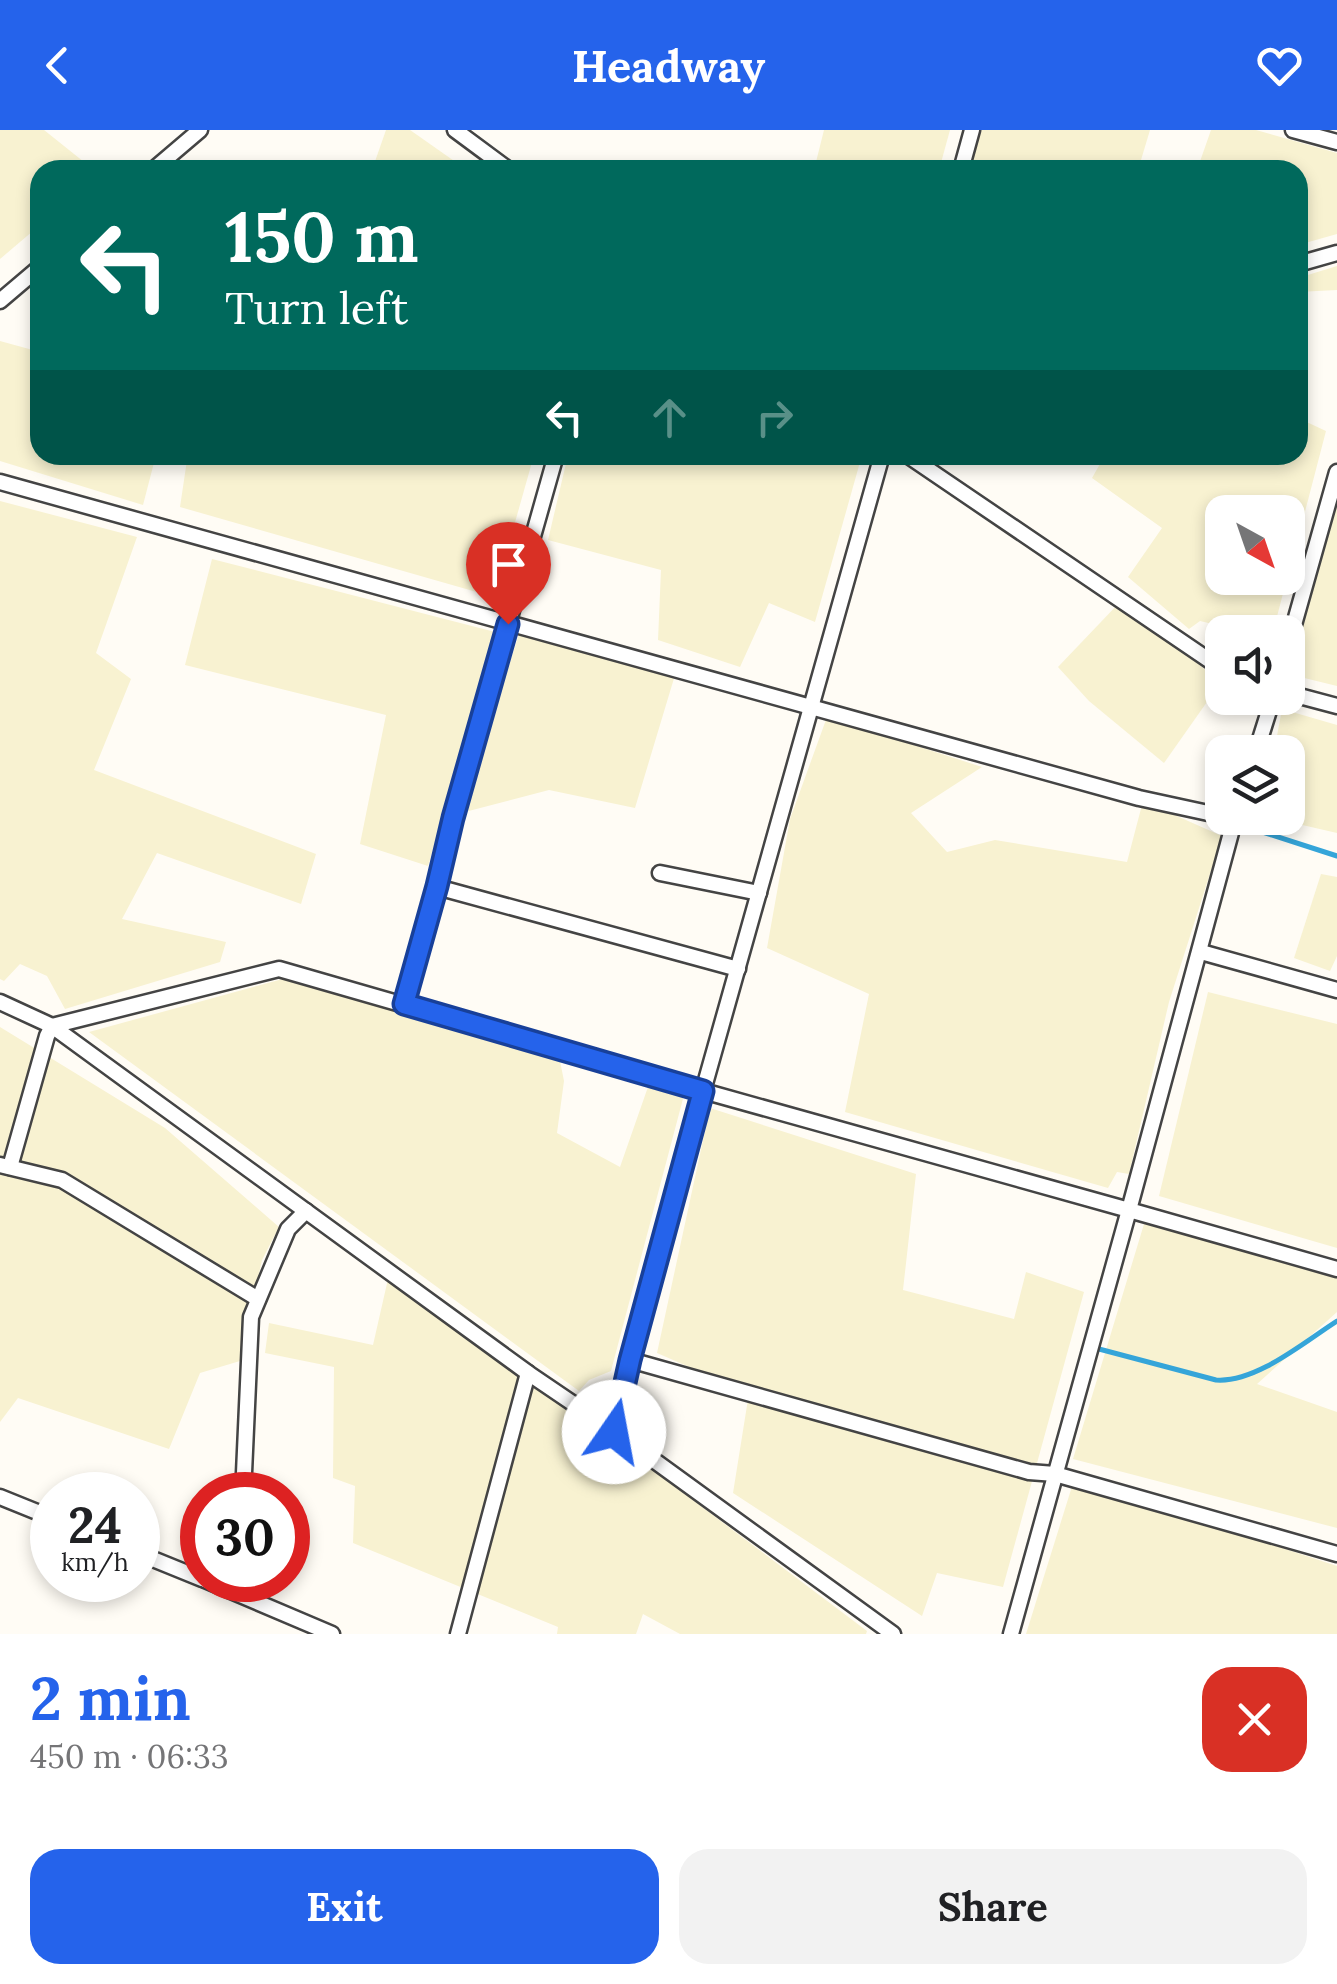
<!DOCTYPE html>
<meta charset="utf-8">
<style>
body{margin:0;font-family:Lora,serif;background:#f2f2f2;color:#202124;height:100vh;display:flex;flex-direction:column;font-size:38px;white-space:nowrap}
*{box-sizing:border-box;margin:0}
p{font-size:32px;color:#757577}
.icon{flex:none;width:55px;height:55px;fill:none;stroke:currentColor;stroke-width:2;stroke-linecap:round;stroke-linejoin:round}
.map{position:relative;height:1504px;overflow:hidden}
.details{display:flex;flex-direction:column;background:#fff;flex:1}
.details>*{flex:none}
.guide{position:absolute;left:30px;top:30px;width:1278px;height:305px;border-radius:30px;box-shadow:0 5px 15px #0003;background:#00695c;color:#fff;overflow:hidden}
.needle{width:65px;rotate:140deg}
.fabs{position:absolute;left:1205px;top:365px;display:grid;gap:20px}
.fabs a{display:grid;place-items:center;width:100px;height:100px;border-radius:20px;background:#fff;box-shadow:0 5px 15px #0003;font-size:50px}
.speed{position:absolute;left:30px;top:1342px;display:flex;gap:20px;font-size:50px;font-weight:700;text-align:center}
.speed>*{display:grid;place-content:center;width:130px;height:130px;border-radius:50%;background:#fff;box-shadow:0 5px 15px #0003;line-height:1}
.speed small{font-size:25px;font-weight:400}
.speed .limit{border:15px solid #d22;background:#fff;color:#111}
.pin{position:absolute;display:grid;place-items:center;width:85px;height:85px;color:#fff;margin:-102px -42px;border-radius:50% 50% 50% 0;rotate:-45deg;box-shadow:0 0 10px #0007}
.pin .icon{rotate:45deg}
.me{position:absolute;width:110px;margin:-55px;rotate:12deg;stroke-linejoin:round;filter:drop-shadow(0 0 8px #0008)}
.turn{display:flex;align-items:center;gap:35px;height:210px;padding:0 30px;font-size:45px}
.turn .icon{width:130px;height:130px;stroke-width:2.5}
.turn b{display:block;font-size:70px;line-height:85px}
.lanes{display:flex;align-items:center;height:95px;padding:0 30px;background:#0003;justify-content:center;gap:50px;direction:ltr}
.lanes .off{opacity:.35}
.round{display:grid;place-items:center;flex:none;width:105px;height:105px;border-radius:30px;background:#f2f2f2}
.summary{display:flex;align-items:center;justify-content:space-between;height:170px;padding:0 30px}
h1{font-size:60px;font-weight:700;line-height:75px;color:#2563eb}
.cta{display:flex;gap:20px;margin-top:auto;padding:20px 30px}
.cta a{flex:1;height:115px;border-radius:30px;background:#2563eb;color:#fff;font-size:40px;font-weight:700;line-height:115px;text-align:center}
.cta a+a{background:#f2f2f2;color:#202124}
header{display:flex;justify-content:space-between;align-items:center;height:130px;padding:0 30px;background:#2563eb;color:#fff;font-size:45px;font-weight:700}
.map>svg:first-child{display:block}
.farmland{fill:#f8f2d1}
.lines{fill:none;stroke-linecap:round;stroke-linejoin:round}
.stream{stroke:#35a5d9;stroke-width:5}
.minor-casing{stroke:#444;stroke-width:19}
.minor{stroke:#fff;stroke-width:14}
.route-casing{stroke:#184099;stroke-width:25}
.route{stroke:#2563eb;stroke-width:18}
</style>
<header><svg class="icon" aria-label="back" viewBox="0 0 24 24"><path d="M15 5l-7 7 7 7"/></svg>Headway<svg class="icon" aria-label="heart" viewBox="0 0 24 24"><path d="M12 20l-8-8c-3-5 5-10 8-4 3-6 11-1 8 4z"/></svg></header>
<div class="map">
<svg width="1337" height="1504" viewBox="0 0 1337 1504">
<rect width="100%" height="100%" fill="#fffcf5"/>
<g class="farmland">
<polygon points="0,0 44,0 94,40 40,40 40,95 0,129"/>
<polygon points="386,0 410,0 467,40 372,40"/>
<polygon points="824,0 950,0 939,40 814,40"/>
<polygon points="981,0 1150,0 1138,40 969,40"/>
<polygon points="1211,0 1256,0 1337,23 1337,104 1298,115 1298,40 1197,40"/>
<polygon points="1337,136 1337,160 1298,162 1298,148"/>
<polygon points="0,211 40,222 40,325 156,325 143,375 0,331"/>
<polygon points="1298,288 1326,301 1288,447 1288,382 1222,382 1222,448 1287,448 1273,502 1246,502 1200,491 1189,499 1128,447 1162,398 1092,348 1105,325 1298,325"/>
<polygon points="182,325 534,325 494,467 180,377 187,330"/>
<polygon points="568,325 862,325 815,492 769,473 740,537 658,510 661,440 548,410"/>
<polygon points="0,371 137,407 96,523 131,549 94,640 316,724 301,774 157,723 122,789 226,812 220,832 65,879 47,846 20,834 4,851 0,849"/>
<polygon points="1337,372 1337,556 1288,544 1288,533"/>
<polygon points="212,429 499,503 428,736 360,714 386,585 185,535"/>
<polygon points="1120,472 1221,552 1164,633 1089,571 1058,537"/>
<polygon points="520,501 675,545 635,678 549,660 461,683"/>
<polygon points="1282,579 1337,595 1337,703 1272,688 1288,688 1288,622 1274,622"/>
<polygon points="827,587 982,637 911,683 947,722 995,710 1127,732 1143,671 1222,706 1169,872 1129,1044 1117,1042 1108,1058 845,982 869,864 767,818 790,689"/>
<polygon points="1321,744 1337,747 1337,826 1330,841 1294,828"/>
<polygon points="290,847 560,931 564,951 557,1003 620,1037 649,954 684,965 611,1241 589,1250 579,1261 89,902"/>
<polygon points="1208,862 1337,894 1337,1118 1159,1066"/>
<polygon points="0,897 165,998 279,1097 262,1130 240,1231 200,1243 169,1319 18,1268 0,1292"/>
<polygon points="710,978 916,1044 903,1160 1014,1189 1026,1142 1084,1162 1003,1457 937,1443 922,1486 733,1363 749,1263 657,1223"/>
<polygon points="1144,1094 1337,1145 1337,1182 1257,1254 1337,1282 1337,1398 1073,1329"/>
<polygon points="388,1149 617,1313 867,1501 866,1504 680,1504 643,1484 636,1504 557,1504 558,1497 353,1413 355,1356 333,1348 334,1237 265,1223 269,1193 373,1215"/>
<polygon points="1074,1350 1337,1436 1337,1504 1026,1504"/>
</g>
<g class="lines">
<g class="stream">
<polyline points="1244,696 1337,726"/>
<path d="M1099,1219l117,31c40,3 88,-38 121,-59"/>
</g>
<g class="minor-casing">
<g id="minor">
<polyline points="455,0 509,40"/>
<polyline points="1293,0 1337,12"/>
<polyline points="153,40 200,0"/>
<polyline points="961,40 972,0"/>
<polyline points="1298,134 1337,123"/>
<polyline points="0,171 40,137"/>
<polyline points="882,325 703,961 1129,1080 1011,1504"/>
<polyline points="907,325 1222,539"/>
<polyline points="0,352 1139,668 1222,686"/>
<polyline points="1288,516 1337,342"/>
<polyline points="1288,563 1337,576"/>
<polyline points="1256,622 1273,568"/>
<polyline points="1235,688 1129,1080 1337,1139"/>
<polyline points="660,743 759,763"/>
<polyline points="437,757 738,839"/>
<polyline points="1201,822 1337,860"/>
<polyline points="0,872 52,896 528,1243 615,1302"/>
<polyline points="404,875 437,757 453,689 556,325"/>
<polyline points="0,1035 62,1050 258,1169"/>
<polyline points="10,1037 47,906 52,896 279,839 703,961 630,1230 615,1302 893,1504"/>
<polyline points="630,1230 1029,1342 1055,1344 1337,1424"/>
<polyline points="243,1365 251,1187 288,1099 306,1081"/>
<polyline points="0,1367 52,1388"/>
<polyline points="138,1423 202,1449"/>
<polyline points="205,1450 332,1504"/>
<polyline points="458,1504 528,1243"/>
</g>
</g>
<use href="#minor" class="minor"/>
</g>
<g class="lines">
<g class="route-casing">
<polyline id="route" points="508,494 453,688 437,756 404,874 703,961 630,1230 614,1302"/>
</g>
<use href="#route" class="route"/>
</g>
</svg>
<div class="fabs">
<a><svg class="needle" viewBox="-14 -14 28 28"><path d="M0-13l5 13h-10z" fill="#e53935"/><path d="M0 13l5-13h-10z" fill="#757577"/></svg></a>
<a><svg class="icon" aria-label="sound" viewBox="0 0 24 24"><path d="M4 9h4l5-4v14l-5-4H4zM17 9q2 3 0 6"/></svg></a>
<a><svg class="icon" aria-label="layers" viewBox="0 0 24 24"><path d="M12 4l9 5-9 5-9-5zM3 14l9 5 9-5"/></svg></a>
</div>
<div class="speed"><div>24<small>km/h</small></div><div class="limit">30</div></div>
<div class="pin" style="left:508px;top:494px;background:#d93025"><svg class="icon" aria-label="arrive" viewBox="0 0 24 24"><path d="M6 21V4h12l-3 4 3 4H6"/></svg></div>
<svg class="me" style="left:614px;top:1302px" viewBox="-20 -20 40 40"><circle r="19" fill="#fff"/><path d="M0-13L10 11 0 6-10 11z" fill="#2563eb"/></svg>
<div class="guide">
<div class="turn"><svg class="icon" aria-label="left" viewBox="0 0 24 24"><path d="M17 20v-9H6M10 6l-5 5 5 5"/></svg><div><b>150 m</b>Turn left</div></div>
<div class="lanes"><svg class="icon" aria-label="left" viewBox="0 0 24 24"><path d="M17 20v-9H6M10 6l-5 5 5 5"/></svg><svg class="icon off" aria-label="ahead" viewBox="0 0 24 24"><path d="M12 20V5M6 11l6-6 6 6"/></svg><svg class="icon off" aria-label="right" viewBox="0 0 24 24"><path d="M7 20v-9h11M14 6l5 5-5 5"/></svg></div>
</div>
</div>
<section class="details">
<div class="summary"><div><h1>2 min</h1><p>450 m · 06:33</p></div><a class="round" style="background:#d93025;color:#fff"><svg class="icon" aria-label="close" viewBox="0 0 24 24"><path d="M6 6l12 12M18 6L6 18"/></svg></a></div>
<div class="cta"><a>Exit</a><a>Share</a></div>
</section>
